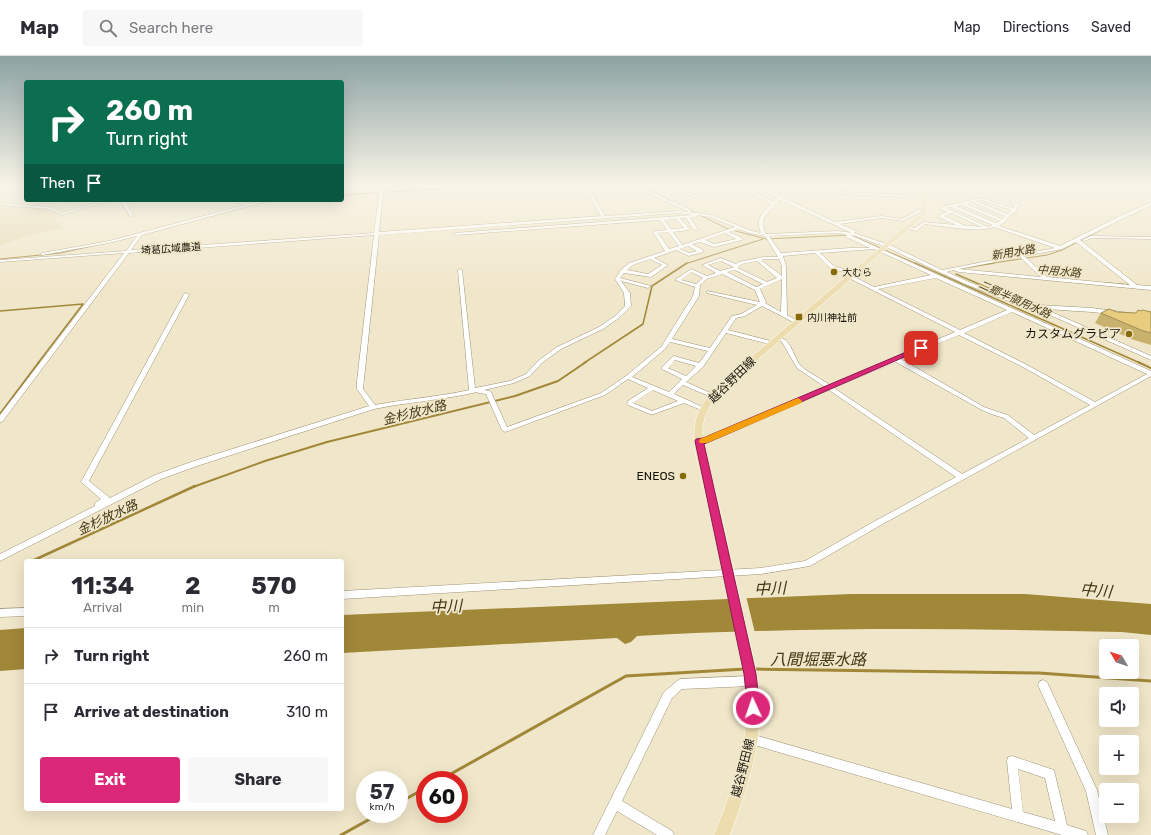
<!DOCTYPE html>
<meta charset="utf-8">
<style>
body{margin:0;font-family:Rubik,"Noto Sans JP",sans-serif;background:#f7f7f7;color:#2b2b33;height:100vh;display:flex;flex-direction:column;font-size:15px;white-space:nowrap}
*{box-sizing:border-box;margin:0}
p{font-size:13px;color:#7c7c81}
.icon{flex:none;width:22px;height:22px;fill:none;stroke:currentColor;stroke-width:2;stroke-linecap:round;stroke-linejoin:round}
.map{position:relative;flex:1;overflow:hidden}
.sheet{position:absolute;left:24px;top:503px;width:320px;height:252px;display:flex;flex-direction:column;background:#fff;border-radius:4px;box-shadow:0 4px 16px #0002}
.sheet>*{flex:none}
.guide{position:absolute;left:24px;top:24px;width:320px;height:122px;border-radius:4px;box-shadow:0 4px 16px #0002;background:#0b6e4f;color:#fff;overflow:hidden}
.needle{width:26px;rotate:309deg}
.controls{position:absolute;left:1099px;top:583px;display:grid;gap:8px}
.controls a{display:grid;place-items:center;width:40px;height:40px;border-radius:4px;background:#fff;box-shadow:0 4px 16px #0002;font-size:20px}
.speed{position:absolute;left:356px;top:715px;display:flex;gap:8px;font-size:20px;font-weight:700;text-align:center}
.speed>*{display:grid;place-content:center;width:52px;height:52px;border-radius:50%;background:#fff;box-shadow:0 4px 16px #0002;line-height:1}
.speed small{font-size:10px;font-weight:400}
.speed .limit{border:6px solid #d22;background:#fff;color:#111}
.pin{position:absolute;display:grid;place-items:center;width:34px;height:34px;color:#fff;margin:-17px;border-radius:8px;box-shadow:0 2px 6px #0006}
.me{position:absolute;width:44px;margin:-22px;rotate:357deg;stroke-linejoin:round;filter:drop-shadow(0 0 3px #0008)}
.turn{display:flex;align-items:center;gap:14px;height:84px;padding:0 16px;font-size:18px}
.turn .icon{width:52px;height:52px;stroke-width:2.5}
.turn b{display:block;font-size:28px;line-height:34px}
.then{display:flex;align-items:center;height:38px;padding:0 16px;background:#0003;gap:8px;font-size:15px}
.eta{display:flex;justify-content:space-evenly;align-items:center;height:68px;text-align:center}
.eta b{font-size:24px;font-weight:700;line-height:28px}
.action{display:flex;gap:8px;margin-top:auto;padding:8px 16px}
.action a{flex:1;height:46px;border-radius:4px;background:#db2777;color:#fff;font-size:16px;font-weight:700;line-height:46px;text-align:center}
.action a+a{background:#f7f7f7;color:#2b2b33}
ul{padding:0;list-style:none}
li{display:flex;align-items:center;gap:12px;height:56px;padding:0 16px;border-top:1px solid #e1e1e2}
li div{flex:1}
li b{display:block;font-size:15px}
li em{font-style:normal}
header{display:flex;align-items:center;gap:24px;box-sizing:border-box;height:56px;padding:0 20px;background:#fff;border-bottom:1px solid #e1e1e2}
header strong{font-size:19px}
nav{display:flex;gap:22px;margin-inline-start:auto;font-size:14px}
.search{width:280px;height:36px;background:#f7f7f7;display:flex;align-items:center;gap:10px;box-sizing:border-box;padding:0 14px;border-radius:4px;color:#7c7c81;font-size:15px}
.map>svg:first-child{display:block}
.built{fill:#e7dab5}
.water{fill:#a18738}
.pier{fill:#f0e6c9}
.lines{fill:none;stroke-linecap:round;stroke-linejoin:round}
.stream-far4{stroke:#a18738;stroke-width:1}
.stream-far3{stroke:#a18738;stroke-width:1.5}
.stream-far2{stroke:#a18738;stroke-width:2}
.stream-far1{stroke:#a18738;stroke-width:2.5}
.stream{stroke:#a18738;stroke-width:3}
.minor-casing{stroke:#9c9377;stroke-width:1}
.major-casing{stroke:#fff;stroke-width:1}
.minor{fill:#fff;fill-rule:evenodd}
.major{fill:#eddcae;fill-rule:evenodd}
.wall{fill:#c8b06d}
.building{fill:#e9cd7f;stroke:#a39059}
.route{fill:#db2777;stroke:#8e194d}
.slow{fill:#f59e0b}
.poi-dot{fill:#866b08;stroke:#f0e6c9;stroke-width:1.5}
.labels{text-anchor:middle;stroke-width:3.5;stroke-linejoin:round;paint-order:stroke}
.far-street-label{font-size:10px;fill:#151208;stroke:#f0e6c9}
.far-poi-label{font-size:10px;fill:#151208;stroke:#f0e6c9;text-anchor:start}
.far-water-label{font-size:11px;font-style:italic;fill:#443916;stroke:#f0e6c9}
.poi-label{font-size:12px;fill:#151208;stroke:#f0e6c9;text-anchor:end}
.street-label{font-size:12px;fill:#151208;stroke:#f0e6c9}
.water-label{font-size:13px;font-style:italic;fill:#443916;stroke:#f0e6c9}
.near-water-label{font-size:16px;font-style:italic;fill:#443916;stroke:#f0e6c9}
</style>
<header>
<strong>Map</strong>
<div class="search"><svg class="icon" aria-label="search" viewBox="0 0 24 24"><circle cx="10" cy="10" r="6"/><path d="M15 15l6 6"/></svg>Search here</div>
<nav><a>Map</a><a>Directions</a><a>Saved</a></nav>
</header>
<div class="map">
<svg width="1151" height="779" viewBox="0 0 1151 779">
<rect width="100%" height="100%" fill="#f0e6c9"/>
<polygon class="built" points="0,150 50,154 59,158 54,163 63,172 27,180 0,189"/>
<g class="water">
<path d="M851,538h174l126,10v31l-29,-3c-162,-4 -323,-5 -485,4l-6,6 -6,2 -8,-6 -275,15v-38z"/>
<polygon points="26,572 26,613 0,615 0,574"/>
</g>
<polygon class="pier" points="746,540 755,577 737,577 729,541"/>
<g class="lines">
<g class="stream-far4">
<polyline points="607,129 653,136 728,173 766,183 851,179 917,208"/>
<polyline points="342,139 499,129"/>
<polyline points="71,146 85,144"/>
<polyline points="251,149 275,144"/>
<polyline points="0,203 61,197 127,182"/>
<polyline points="685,208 763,183"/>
<polyline points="987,208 1047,199 1062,194 1112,168"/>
</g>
<g class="stream-far3">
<polyline points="915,207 1140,307"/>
<polyline points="963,212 994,207"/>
<polyline points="956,218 1011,242"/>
<polyline points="1106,227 1131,229"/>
<polyline points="0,255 83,248 38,307"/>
<polyline points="584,307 643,268 652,230 687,207"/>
</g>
<g class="stream-far2">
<polyline points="1138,306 1151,312"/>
<polyline points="0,358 39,306"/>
<polyline points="193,431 265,405 327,386 515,340 558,325 586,306"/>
</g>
<polyline class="stream-far1" points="32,505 195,430"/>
<g class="stream">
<polyline points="753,613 1039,617 1151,625"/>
<polyline points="440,724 626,620 745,613"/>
<polyline points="399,747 425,732"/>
<polyline points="341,779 379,758"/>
</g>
<g class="minor-casing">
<g id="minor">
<path d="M380,129h4l-5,47 222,-16 -18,-31h4l18,31 74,-5 10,1 -41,-19 -47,-7 -2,-1 50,6 24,11 54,-17h5l21,9 -3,1 -21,-9 -53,17 15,7 1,1 -2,1 22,3 40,16 9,2c-6,-15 1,-19 10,-29l-15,-8 -13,-11h4l11,9 15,8 4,-4 -7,-3 -13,-10c8,0 15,8 22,11l7,-8 -15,-2 -2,-1h21l2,1 54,6 58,3 2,1 -1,1 -59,-3 -56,-6 -8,9 53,25 46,-6 21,3 16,-9h7v2h-5l-17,9 -22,-3 -41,6 16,7v1l-2,1 36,12 52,25 113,-22 -61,-21c-15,6 -52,-1 -69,-3l-9,7 -9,-3 2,-1 6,1 9,-6 32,3 -17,-8v-2l8,-3 -6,-3v-2l40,-9 32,10 2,-3 -5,-3 3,-1 7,4 -4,4 1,1 -7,5v2h-2l-3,5 -6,4 61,20 62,-31 29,-13v3l-71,35 57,45 14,1v4l-192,-18 -6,-2 -6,2 22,10 50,20 19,3 54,3 37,5v2l-2,1 -35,-4 -47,-3 106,47v4l-110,-49 -1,-1 1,-1 -25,-5 -51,-20 -79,-37 -30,-11 -6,-1 301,136v5l-270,149 -71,41 -49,8 -419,25v-8l419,-23 44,-7 70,-40 81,-44 -127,-87 -122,53h-10l-1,-2 1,-2h7l121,-52 -28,-19 -15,-26 -6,-3v-2c15,-1 17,20 25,29 5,5 22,14 29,19l125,-53 -106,-54v-2h4l21,11 57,-12 -57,-26 -54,4 14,13 22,7v2h-2l-24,-7 -15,-15 -32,3 3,10 1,49 13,7 -3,2 -2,-1 -33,-17 -17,10 -9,2 -8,12 47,12 1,1 -3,2 -47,-12 -23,34 -17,15 29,13 1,1 -1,1h-4l-28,-12 -9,9 31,14 1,1 -1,1h-4l-17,-7 -30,11h-4l-22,-9 -1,-1 1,-3 20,-13 -20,-9 -23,16 -100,37 -3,-2 -16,-36 -8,-1 -1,-1c-34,8 -69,10 -103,17l-174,56 -39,14 -161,82v-7l95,-48v-3l6,-4 -20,-17 103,-188 2,-1 3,2 -100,186 21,17 45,-23 39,-14 175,-55 -12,-17v-8l17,-146 -245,18 -127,169h-2v-7l124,-162 -124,9v-2l126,-9 11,-15 -28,7 -67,12 -2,-1 2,-1 67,-12 155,-41h7l-129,35 -11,15 243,-17zM780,144l72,33h1l-15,-2 -72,3c-8,-17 4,-23 14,-34zM981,144l30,10 -4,4 -31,-13zM972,146l33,14 -3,3 -35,-15zM962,149l38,16 -4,2 -40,-17zM951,151l41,18 -4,2 -42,-19zM679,157l13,2 -238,18v1l2,1 204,-15 7,10 -12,1 -2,1 12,19 -36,12 -8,7 -6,9 9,14 1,13 -10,10 -16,11 -42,20 -19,14 -12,13 -16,7 -35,7 -13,-118 -2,-1 -2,1 11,120c-31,7 -63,9 -94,15l-12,-16 16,-154zM951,157l31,14 -20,-2v-1l-18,-8zM697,159l13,2 25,10 -53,18 -9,-13 16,-2v-2l-9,-10h6l8,12h4v-1l-8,-11 6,-1zM675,163h1l8,9 -13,1 -7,-9zM739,173l10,4 16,3 13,21h-14l-26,5 -2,2 -15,-6 -19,7 14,8 -9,3 -16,-7 -16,11 20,7 -2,9 -32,51 -35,29 -25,17 -94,34 -16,-35 -1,-1 -6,-1 30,-7 16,-7 12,-13 19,-14 42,-20 16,-11 12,-12 -1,-13 -9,-12 27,7 3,-2 -31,-8 4,-5 27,4 17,-12 -14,-7 22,-8 13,6 14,-4v-2l-11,-6 8,-2 14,5 28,-7v-2l-13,-6zM668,176l11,14 -10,3 -11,-16zM725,177l11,6 -22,5 -9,-4zM838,177l9,2 -1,1v1l24,11h-20l-69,5 -12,-17zM1076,186l54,43 -83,-8 -23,-21 38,-7zM688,190l9,5 -8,2 -9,-4zM1020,201l21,20 -82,-8zM650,203l12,6 -14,9 -21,-4 6,-5zM764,203h15l3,7v10l-21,-16zM721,205l13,6 -14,4 -12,-6zM757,205l20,17 -10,4 -29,-14 4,-4zM735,214l28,14 -7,3 -29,-15zM691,216l12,6 -7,6 -15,-4zM722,218l33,16 5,12 -53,-11v2l50,12 -16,9 -9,2 -22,32 -38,-9 27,-43 1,-11 7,-6zM936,222l71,32 -47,20 -82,-41zM782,223l-1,33 -16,-9 1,-1 -6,-13zM1012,256l135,62 -52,28 -68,-37 -63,-32zM959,279l64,32 67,38 -56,30 -26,-20 -13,-4 -11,-4 -83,-48zM670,286l38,9 -9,12 -25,-7 -2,1 -11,11 1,1 20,10 -13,13 -37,-15 33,-28zM675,304l21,6 -10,10 -18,-8zM896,306l84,47 11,5 13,4 25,20 -67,36 -128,-86zM653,334l25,11 -26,10 -19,-8z"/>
<polygon points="105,144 111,144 62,159 50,153 0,149 0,147 51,151 62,157"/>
<polygon points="120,144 124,144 133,159 132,160 130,160"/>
<polygon points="1091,180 1151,181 1151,183 1092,182 1084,185 1082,184"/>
<polygon points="26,552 26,560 0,561 0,553"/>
<polygon points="751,620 754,622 756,625 754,628 751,630 682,633 672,642 622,745 672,775 674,779 657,779 617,755 605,779 593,779 664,636 677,625 680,623"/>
<polygon points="1043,624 1047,626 1097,734 1108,779 1096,779 1086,735 1038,629 1039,626"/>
<path d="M751,678l261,75 -5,-48 1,-4 4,-1 42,14 13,55 19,6 2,4h-26l-311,-91 -4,-1 -1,-4 1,-4zM1018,713l27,9 10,43 -32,-9z"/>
</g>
</g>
<g class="major-casing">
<path id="major" d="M913,129h4c9,10 14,19 7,31l-199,172c-10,10 -19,21 -22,36 -3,25 8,50 14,74 10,40 18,81 27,121 6,26 14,51 15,78 4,48 -13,94 -29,138h-16c18,-44 34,-89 33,-137 -1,-25 -8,-50 -13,-75 -9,-41 -18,-83 -27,-124 -5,-24 -16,-49 -12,-74 2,-17 13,-29 24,-41l201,-170c5,-12 0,-20 -7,-29z"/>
</g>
<use href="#minor" class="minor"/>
<use href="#major" class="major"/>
</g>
<polygon class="wall" points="1141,255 1151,256 1151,289 1134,284 1095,267 1101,257 1117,256 1136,257"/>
<polygon class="building" points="1109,253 1117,256 1136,257 1138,254 1141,255 1142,254 1151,256 1151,277 1141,274 1101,257"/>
<linearGradient id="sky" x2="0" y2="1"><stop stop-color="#8ba2a2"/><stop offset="0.54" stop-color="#f8f4e7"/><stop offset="1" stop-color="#f8f4e7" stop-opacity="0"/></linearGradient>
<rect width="1151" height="238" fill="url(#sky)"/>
<polygon class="route" points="918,291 925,292 704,388 756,618 760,652 758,657 753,659 748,657 744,618 695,385 696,383 703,382"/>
<polygon class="slow" points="798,342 802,345 801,347 707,387 700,387 699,385 700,383"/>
<g class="poi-dot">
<circle cx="834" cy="216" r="4"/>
<rect x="795" y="257" width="8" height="8" rx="2"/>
<circle cx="1129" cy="278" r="4"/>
<circle cx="683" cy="420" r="4"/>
</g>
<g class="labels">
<g class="far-street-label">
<text transform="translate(171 192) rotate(-4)" y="4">埼葛広域農道</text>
</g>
<g class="far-poi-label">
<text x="842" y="220">大むら</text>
<text x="807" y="265">内川神社前</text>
</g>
<g class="far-water-label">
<text transform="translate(1013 196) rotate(-9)" y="4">新用水路</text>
<text transform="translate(1059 215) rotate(5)" y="4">中用水路</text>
<text transform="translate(1015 243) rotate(24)" y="4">二郷半領用水路</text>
</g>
<g class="poi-label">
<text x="1121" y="282">カスタムグラビア</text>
<text x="675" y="424">ENEOS</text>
</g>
<g class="street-label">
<text transform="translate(732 324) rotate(-44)" y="4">越谷野田線</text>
<text transform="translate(743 712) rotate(-76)" y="4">越谷野田線</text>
</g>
<g class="water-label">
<text transform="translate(414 356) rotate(-14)" y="5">金杉放水路</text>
<text transform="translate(107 461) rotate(-25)" y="5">金杉放水路</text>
</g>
<g class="near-water-label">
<text transform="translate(770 532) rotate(-2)" y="6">中川</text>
<text transform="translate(1096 534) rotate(5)" y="6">中川</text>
<text transform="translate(446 550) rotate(-2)" y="6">中川</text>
<text x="818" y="609">八間堀悪水路</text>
</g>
</g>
</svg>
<div class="controls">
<a><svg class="needle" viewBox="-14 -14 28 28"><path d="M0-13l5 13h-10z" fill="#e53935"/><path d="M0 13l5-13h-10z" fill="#7c7c81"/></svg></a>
<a><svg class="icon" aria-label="sound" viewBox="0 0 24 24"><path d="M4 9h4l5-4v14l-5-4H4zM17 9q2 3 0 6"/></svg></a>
<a>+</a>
<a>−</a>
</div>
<div class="speed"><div>57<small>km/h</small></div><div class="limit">60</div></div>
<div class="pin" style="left:921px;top:292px;background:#d93025"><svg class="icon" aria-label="arrive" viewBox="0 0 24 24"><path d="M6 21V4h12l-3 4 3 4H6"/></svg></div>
<svg class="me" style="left:753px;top:652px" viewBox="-20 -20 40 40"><circle r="17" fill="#db2777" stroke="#fff" stroke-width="3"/><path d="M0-11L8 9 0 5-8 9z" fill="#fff"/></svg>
<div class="guide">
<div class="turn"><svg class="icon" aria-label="right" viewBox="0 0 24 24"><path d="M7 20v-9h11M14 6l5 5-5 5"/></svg><div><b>260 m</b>Turn right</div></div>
<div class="then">Then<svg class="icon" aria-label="arrive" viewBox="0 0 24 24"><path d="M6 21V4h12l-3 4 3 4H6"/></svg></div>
</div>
<section class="sheet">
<div class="eta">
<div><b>11:34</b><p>Arrival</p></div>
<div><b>2</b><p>min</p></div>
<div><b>570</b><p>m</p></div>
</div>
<ul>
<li><svg class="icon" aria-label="right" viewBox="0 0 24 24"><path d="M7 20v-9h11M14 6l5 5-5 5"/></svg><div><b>Turn right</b></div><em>260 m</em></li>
<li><svg class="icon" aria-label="arrive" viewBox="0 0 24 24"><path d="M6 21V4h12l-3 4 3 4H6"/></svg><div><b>Arrive at destination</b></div><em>310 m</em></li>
</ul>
<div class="action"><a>Exit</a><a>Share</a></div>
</section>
</div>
